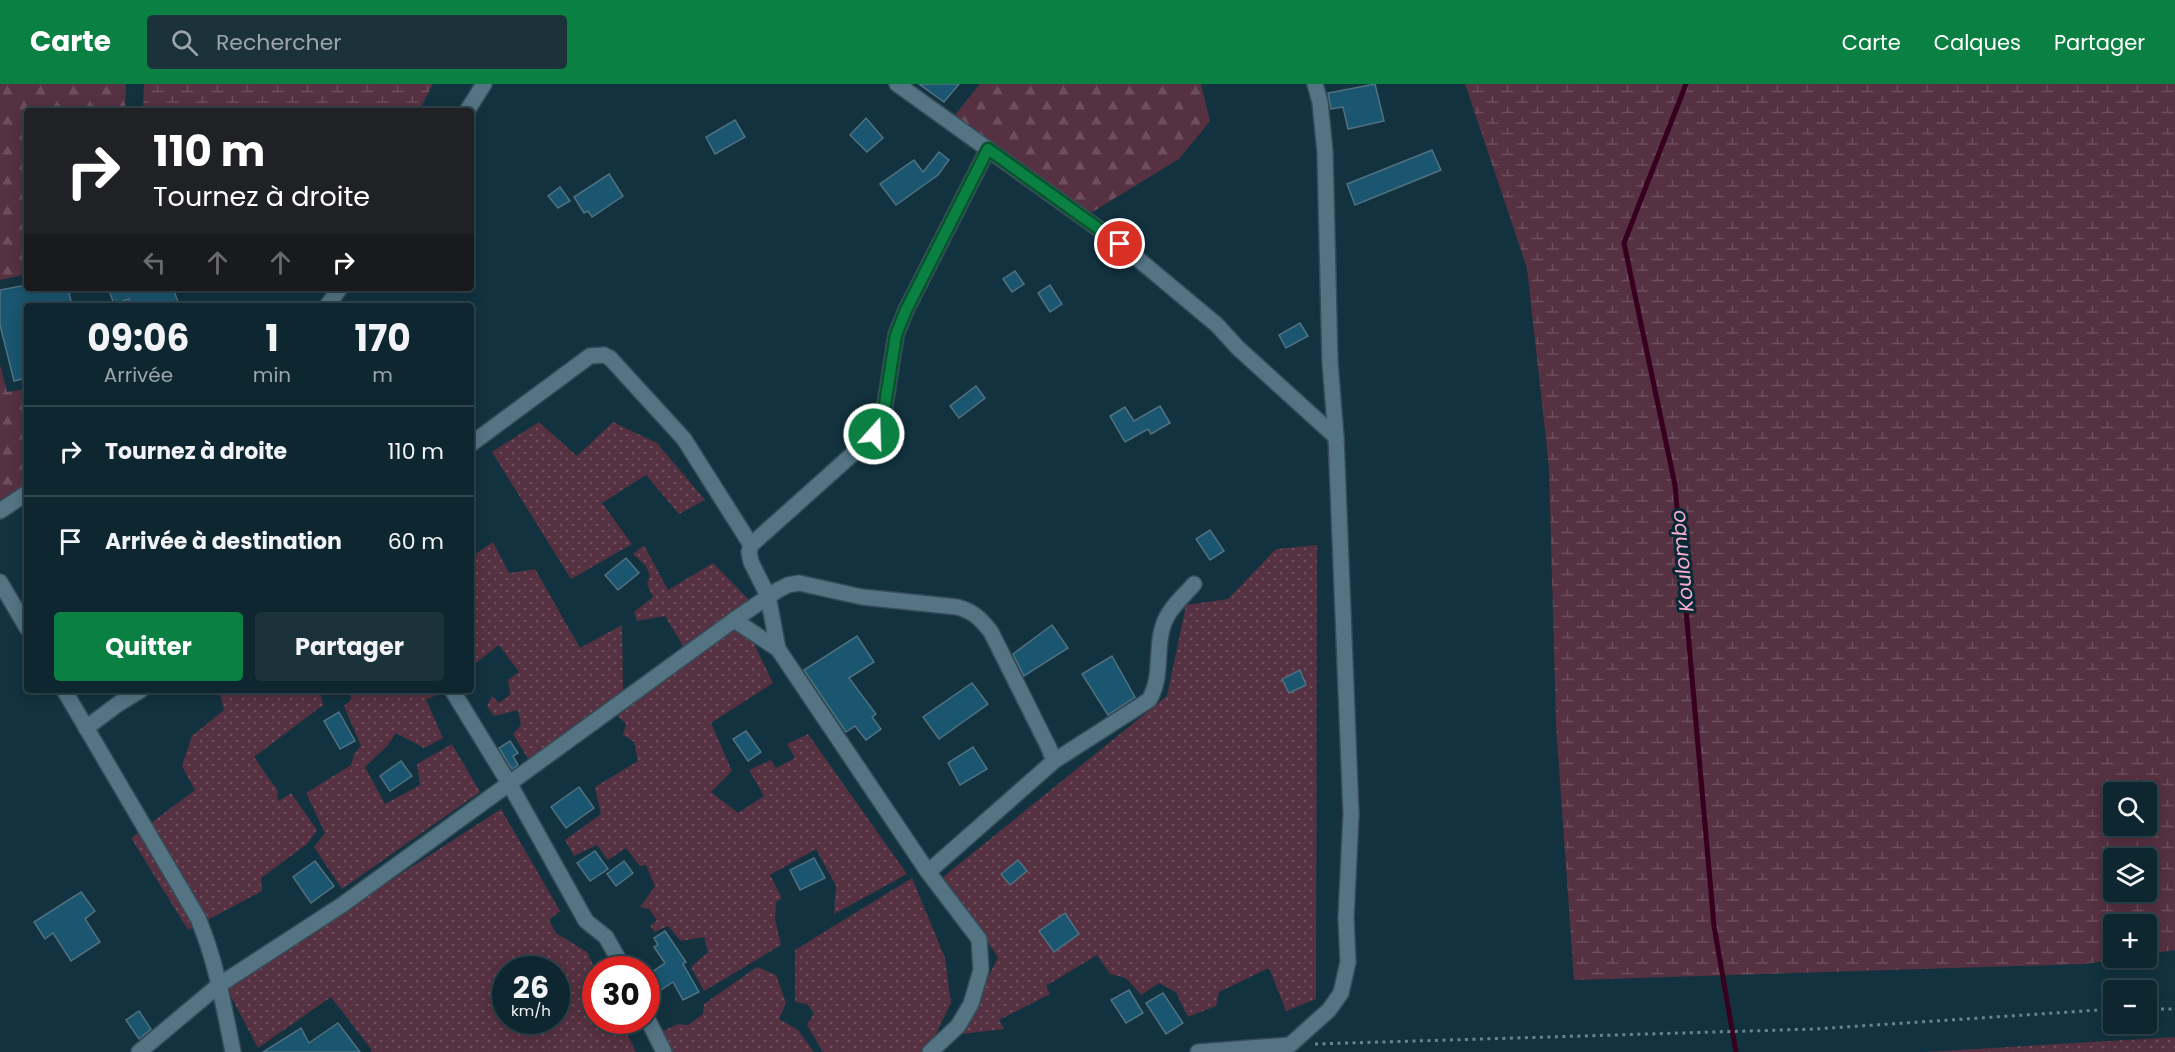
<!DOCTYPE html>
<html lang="fr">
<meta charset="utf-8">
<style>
body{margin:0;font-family:Poppins,sans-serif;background:#1c323b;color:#f1f3f6;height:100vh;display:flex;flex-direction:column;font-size:22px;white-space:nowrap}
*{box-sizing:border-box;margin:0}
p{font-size:20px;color:#9ba5aa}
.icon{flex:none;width:33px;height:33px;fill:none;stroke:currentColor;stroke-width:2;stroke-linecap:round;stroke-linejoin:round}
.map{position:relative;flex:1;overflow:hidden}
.drawer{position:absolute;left:24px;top:219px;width:450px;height:390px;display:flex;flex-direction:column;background:#0e262f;border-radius:6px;box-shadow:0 3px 15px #0003,0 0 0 2px #2e434b}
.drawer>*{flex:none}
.top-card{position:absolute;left:24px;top:24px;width:450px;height:183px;border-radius:6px;box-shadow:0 3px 15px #0003,0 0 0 2px #2e434b;background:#202124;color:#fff;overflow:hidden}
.controls{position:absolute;left:2103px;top:698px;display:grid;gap:12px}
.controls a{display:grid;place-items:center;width:54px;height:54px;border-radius:6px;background:#0e262f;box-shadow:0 3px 15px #0003,0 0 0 2px #2e434b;font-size:30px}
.speed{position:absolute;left:492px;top:872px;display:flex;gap:12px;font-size:30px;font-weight:700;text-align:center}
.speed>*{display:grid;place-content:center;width:78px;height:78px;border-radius:50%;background:#0e262f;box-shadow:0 3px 15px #0003,0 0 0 2px #2e434b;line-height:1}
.speed small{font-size:15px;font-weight:400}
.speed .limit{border:9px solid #d22;background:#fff;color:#111}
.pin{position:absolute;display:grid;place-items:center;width:51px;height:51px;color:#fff;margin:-26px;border:3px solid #fff;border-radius:50%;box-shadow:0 2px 6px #0007}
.me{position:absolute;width:66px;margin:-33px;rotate:20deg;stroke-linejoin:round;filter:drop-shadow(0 0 4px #0008)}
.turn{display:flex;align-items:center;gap:21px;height:126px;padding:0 30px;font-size:27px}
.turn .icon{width:78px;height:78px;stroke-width:2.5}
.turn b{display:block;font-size:42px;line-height:51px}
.lanes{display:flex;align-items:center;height:57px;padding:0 30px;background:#0003;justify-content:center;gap:30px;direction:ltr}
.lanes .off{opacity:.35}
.eta{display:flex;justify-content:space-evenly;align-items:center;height:102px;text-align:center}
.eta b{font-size:36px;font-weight:700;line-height:42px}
.primary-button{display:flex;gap:12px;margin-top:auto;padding:12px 30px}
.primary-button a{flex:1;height:69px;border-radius:6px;background:#0b8043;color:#fff;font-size:24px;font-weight:700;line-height:69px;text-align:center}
.primary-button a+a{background:#1c323b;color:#f1f3f6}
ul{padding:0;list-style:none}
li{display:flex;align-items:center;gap:18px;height:90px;padding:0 30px;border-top:2px solid #2e434b}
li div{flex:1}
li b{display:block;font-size:22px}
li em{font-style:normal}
header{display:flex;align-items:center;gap:36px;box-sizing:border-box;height:84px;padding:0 30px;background:#0b8043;color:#fff}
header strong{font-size:28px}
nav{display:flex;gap:33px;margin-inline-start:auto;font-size:21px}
.search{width:420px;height:54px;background:#1c323b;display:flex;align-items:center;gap:15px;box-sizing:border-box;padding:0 21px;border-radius:6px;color:#9ba5aa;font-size:22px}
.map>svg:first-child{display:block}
.green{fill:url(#green-dots);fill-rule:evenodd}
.forest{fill:url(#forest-firs)}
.wetland{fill:url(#wetland-marsh);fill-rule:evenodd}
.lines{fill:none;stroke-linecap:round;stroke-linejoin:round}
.stream{stroke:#36001e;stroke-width:5}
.building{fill:#1a566f;stroke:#517181;stroke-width:1.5}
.minor-casing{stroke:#354c58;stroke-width:18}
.path{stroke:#6a838e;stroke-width:3;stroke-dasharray:3 4.5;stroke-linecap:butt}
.minor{stroke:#547484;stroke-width:15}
.route-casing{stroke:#07532c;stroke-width:15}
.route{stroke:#0b8043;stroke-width:10}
.labels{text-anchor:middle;stroke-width:6;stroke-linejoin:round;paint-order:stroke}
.water-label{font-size:20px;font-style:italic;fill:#faaece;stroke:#072835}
</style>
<header>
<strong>Carte</strong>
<div class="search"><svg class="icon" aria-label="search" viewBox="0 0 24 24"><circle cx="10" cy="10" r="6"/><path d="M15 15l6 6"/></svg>Rechercher</div>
<nav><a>Carte</a><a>Calques</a><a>Partager</a></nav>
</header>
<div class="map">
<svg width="2175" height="968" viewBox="0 0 2175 968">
<defs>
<pattern id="green-dots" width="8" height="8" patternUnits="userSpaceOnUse" patternTransform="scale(1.5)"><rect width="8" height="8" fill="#563141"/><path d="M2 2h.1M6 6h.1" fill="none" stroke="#6d4e5c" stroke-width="1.8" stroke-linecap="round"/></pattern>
<pattern id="forest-firs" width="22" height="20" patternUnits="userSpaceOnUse" patternTransform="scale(1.5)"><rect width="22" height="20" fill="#563141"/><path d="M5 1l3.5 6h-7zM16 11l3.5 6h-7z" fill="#6d4e5c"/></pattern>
<pattern id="wetland-marsh" width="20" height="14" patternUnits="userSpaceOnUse" patternTransform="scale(1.5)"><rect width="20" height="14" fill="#563141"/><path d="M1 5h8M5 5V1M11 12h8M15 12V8" fill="none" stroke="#6d4e5c"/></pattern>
</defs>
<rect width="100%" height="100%" fill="#12323f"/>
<g class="green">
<polygon points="539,338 577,372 613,338 657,359 705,416 679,430 646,391 602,419 632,460 571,495 492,368"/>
<polygon points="493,458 509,489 535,485 580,564 622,541 623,607 530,678 513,650 521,641 518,626 494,632 487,622 492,612 499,619 510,611 508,596 519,588 499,561 471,583 471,473"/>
<polygon points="644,461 668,506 713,479 749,516 683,562 665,532 637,537 634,528 653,513 647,500 650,492 646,482 633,470"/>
<polygon points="1317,461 1316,915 1286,927 1269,884 1219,908 1216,922 1188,933 1176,908 1159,899 1141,911 1126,894 1110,890 1097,871 1046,902 1050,910 999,936 1004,945 961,950 998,873 943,793 1167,612 1186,521 1228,515 1276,465"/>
<polygon points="735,544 751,554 773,599 711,639 732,687 711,708 738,729 764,712 749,686 771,676 776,684 795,674 787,660 808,650 907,790 834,830 836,802 816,765 770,791 782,814 776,818 775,835 781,861 704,907 691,883 708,868 704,853 681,857 668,842 655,848 650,842 657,836 649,825 640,823 655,802 646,781 640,782 626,764 608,776 597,761 574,772 565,756 601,730 595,703 638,677 634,658 623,651 626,640 617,631"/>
<polygon points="219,606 238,606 243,611 250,606 320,606 323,621 254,673 278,707 277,713 279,717 291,709 317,746 307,760 261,794 262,807 188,846 131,754 195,706 182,682 192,652 224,626"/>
<polygon points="346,606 445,607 426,616 443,654 424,664 396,649 388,661 365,683 385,720 420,701 417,680 452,660 480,708 342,805 314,763 325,749 306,709 351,681 354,670 361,662 344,622 352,615"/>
<path d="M501,725l59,102 -11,9 7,13 31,19 8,17 1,51h24l16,32h-266l2,-2 -41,-53 -73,51 -32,-61zM506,885h50v51h-50z"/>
<polygon points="912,794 945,874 951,919 930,962 920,968 823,968 807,941 814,929 807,920 795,918 795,866"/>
<polygon points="757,883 776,891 786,919 779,935 798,946 814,968 672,968 663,947 678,940 688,941 703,930 704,920"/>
<polygon points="2175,953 2175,968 1925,968"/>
</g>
<g class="forest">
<polygon points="0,0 126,0 125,27 27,27 27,190 0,196"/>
<polygon points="980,0 1201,0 1210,37 1179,75 1089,130 955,31"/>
<polygon points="0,280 7,308 27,305 27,398 0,419"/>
</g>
<g class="wetland">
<polygon points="144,0 433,0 419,27 143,27"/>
<path d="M1465,0h710v866l-28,4 -1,-30h-32v33h16l-46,7 -510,16 -18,-255 -7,-258 -22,-199zM2114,708h32v33h-32zM2114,774h32v33h-32z"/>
</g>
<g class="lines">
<polyline class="stream" points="1686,0 1624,159 1675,401 1714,842 1736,968"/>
</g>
<g class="building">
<polygon points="919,0 959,0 944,18"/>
<polygon points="1375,0 1384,37 1348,45 1343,23 1331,25 1328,9"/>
<polygon points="866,34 883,54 867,68 850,51"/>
<polygon points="735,36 745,53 715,70 706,53"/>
<polygon points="1432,66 1441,86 1355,121 1347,100"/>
<polygon points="939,68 949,76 938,91 896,121 880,100 914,76 923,88"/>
<polygon points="609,90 623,112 592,133 588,127 584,129 574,113"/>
<polygon points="560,103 570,117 558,124 548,112"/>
<polygon points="1015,187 1024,200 1012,208 1003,195"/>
<polygon points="26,201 27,204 68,204 72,222 27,222 27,294 14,297 0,241 0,206"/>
<polygon points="1050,201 1062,220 1050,228 1038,209"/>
<polygon points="108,204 173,204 178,218 167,222 131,222 129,215 114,220"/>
<polygon points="1300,239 1308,252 1286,264 1279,251"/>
<polygon points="976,302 985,314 959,334 950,322"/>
<polygon points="1160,322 1170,339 1151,350 1148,345 1125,358 1110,332 1125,323 1134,337"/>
<polygon points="1210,446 1224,467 1210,476 1196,455"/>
<polygon points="626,474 639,489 618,506 605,491"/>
<polygon points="1052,541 1068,564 1024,592 1013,570"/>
<polygon points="857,552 874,578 849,594 876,630 872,633 881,645 866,656 855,642 846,648 804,586"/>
<polygon points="1112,572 1135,613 1108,631 1082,590"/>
<polygon points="1300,586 1306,601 1289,609 1282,595"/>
<polygon points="972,599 988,620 939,655 923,633"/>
<polygon points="339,628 355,657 340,665 324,637"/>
<polygon points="746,647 761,668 748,677 733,655"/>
<polygon points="510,657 518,669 513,672 518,681 512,685 499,664"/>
<polygon points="973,663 987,685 960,701 948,679"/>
<polygon points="401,677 412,692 390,707 380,692"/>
<polygon points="579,703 594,724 566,744 551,723"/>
<polygon points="595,767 608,785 590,797 577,779"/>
<polygon points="814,774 825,794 800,806 790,786"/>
<polygon points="1018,776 1027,787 1010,801 1001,790"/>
<polygon points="315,777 334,802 311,819 293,793"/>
<polygon points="624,777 633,789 616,802 607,790"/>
<polygon points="81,808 95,827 85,835 100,858 71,877 53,849 45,855 34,838"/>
<polygon points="1065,829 1079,850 1054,868 1039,847"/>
<polygon points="665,847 686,878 683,880 699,908 683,916 673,898 646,916 646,892 665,879 654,863 658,861 654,854"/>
<polygon points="1129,906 1143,929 1126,939 1111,916"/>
<polygon points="1163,909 1183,939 1166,950 1146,919"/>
<polygon points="139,927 151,945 139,955 126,936"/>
<polygon points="338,939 360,968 263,968 301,944 309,959"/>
</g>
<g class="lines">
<g class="minor-casing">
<g id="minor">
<polyline points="897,0 1120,160 1217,241 1238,264 1336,353"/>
<polyline points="467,27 484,0"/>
<polyline points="327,222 340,204"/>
<polyline points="471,360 590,272 604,271 610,274 684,355 751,461"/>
<polyline points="0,427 27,409"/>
<polyline points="0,498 27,544"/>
<polyline points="734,536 778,565"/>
<path d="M64,606l134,228c18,43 26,89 35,134"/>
<polyline points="452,606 509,699 586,837 606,853 624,885"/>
<polyline points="86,644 118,620 141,606"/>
<path d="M1054,677l95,-61c14,-23 6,-50 14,-74 5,-17 20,-29 31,-42"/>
<polyline points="646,932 664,968"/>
<path d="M139,968l80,-67 123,-80 392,-285 44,-30 10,-5 11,-2 63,14 95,10c16,4 24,12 34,25l58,116 5,13 -126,111"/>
<polyline points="930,968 958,942 971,920 981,886 979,855 928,788 778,565 768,512 751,478 749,468 751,461 875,350 882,340 896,251 906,226 988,65"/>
<polyline points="1198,968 1290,961 1329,926 1341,909 1348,878 1346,834 1351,730 1336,353 1330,279 1325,68 1320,18 1315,0"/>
</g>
</g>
<g class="path">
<polyline points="2146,925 2175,925"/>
<polyline points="1315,960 1815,945 2114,925"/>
</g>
<use href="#minor" class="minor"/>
</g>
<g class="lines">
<g class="route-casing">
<polyline id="route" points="874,350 882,340 896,251 906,226 988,65 1120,160"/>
</g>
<use href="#route" class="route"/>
</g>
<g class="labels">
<g class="water-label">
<text transform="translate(1682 477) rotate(-95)" y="7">Koulombo</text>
</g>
</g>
</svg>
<div class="controls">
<a><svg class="icon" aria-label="search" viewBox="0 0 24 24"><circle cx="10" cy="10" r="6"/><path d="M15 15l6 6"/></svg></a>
<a><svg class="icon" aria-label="layers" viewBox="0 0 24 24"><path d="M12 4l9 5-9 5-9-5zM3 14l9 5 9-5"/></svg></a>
<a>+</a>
<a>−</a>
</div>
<div class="speed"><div>26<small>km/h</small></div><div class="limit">30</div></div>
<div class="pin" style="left:1120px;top:160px;background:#d93025"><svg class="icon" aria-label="arrive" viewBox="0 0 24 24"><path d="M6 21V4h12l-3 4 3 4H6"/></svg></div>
<svg class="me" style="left:874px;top:350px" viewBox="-20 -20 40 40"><circle r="17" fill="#0b8043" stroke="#fff" stroke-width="3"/><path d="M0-11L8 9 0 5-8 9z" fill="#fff"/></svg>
<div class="top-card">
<div class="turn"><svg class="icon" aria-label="right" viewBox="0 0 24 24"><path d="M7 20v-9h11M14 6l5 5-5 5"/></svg><div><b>110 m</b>Tournez à droite</div></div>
<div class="lanes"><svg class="icon off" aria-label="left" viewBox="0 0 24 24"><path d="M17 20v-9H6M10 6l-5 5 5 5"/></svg><svg class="icon off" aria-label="ahead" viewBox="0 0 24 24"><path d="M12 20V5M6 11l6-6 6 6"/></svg><svg class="icon off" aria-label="ahead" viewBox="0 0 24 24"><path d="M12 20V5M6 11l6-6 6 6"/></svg><svg class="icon" aria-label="right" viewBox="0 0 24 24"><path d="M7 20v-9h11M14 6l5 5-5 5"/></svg></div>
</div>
<section class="drawer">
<div class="eta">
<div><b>09:06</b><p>Arrivée</p></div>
<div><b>1</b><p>min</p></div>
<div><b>170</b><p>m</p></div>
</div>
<ul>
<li><svg class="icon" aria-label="right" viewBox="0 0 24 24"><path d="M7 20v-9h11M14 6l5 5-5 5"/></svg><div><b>Tournez à droite</b></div><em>110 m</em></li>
<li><svg class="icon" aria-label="arrive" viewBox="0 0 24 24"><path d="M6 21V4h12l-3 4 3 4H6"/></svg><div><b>Arrivée à destination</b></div><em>60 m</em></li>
</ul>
<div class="primary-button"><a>Quitter</a><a>Partager</a></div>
</section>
</div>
